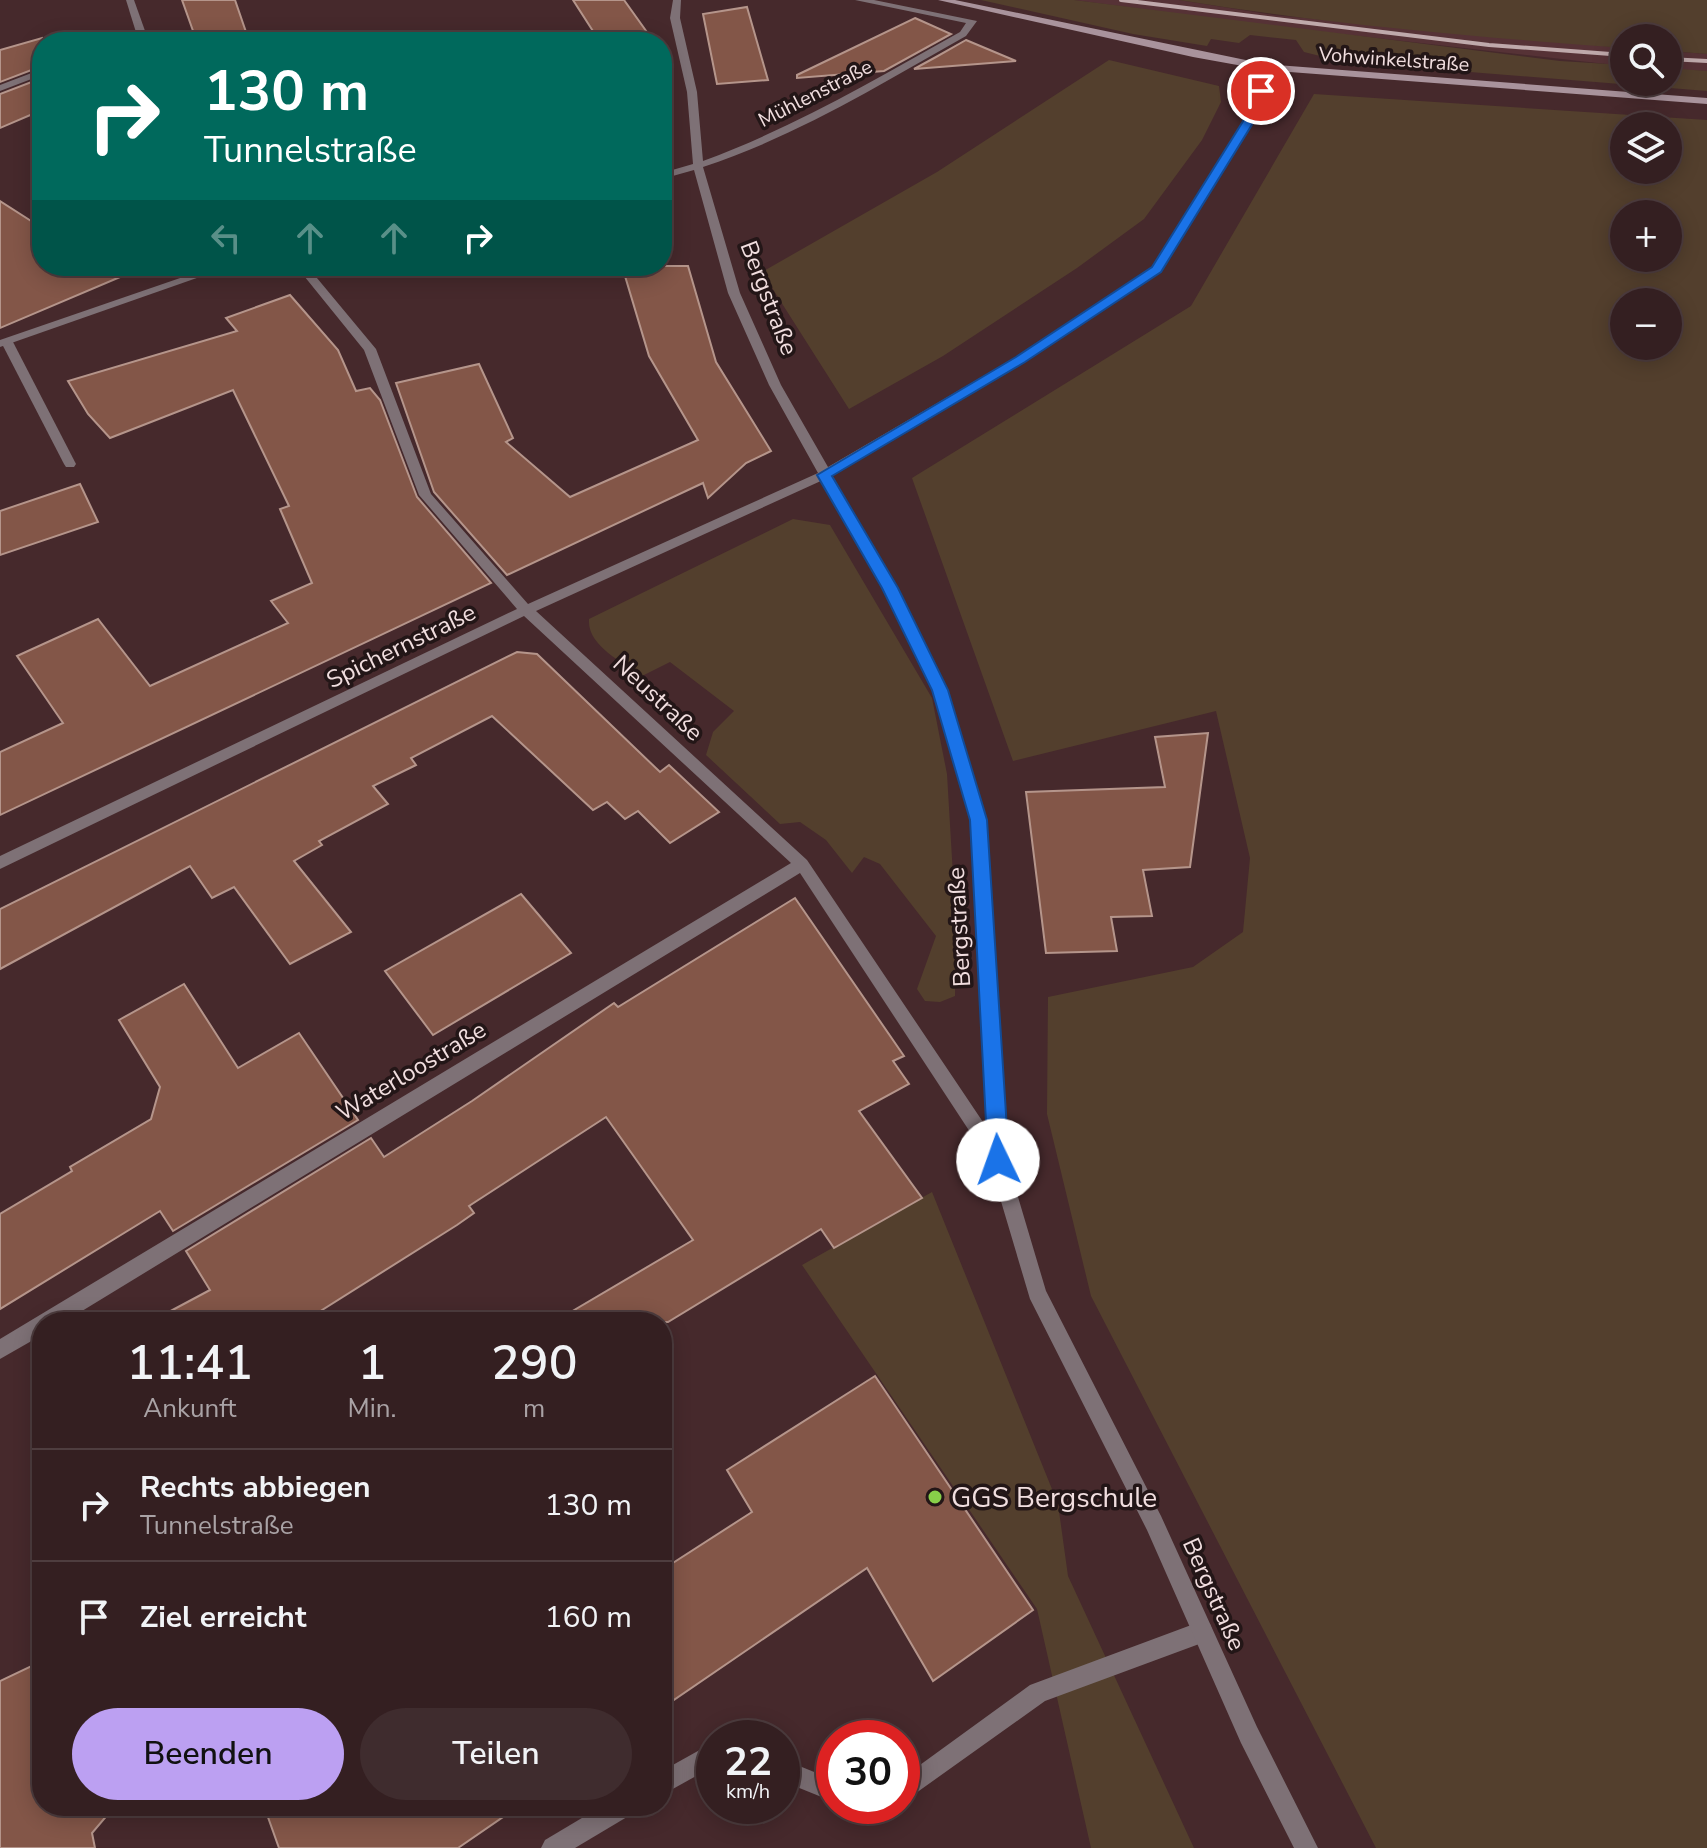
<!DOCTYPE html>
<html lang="de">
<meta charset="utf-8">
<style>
body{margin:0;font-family:"Nunito Sans",sans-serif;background:#3f2c2e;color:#f1f3f6;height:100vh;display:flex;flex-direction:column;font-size:30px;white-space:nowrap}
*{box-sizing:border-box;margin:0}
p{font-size:26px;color:#a9a2a5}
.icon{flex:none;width:44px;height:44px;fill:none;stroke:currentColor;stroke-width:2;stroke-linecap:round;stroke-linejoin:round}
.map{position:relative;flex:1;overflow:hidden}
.sheet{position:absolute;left:32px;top:1312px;width:640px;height:504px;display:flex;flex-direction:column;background:#341f21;border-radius:32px;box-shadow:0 4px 20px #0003,0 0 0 2px #4e3d3f}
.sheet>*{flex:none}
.banner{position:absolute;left:32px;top:32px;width:640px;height:244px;border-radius:32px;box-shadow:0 4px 20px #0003,0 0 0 2px #4e3d3f;background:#00695c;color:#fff;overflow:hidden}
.fabs{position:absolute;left:1610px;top:24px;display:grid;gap:16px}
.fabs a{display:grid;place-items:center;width:72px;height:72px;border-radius:50%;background:#341f21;box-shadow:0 4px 20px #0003,0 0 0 2px #4e3d3f;font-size:40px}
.speed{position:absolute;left:696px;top:1720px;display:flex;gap:16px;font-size:40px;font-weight:700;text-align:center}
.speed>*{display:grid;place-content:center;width:104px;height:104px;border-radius:50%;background:#341f21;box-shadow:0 4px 20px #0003,0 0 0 2px #4e3d3f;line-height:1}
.speed small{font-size:20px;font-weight:400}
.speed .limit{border:12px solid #d22;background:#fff;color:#111}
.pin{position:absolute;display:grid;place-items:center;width:68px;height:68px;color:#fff;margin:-34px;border:4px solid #fff;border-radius:50%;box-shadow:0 2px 8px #0007}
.me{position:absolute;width:88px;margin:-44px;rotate:357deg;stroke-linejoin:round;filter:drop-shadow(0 0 6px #0008)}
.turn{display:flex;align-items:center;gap:28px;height:168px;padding:0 40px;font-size:36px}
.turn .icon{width:104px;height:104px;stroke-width:2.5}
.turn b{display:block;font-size:56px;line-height:68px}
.lanes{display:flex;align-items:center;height:76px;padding:0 40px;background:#0003;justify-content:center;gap:40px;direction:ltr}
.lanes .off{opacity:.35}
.eta{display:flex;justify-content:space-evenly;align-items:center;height:136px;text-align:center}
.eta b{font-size:48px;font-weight:600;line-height:56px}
.cta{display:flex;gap:16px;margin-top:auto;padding:16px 40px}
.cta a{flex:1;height:92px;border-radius:48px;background:#bca0f2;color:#111;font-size:32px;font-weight:600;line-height:92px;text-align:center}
.cta a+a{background:#3f2c2e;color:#f1f3f6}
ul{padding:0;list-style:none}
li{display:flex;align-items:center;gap:24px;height:112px;padding:0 40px;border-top:2px solid #4e3d3f}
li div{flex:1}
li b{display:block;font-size:30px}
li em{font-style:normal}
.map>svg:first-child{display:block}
.built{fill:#563236}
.green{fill:#533f2d;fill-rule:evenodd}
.building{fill:#835648;stroke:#b5958b;stroke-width:2}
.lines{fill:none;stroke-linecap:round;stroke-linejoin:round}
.lane{fill:#7e7176;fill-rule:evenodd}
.street{fill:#7e7176;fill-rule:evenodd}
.secondary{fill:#a9939c;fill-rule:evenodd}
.rail{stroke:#bfa9ab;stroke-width:4}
.route{fill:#1a73e8;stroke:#114b97;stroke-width:2}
.poi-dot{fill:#88cf49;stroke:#231617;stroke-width:3}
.labels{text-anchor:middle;stroke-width:7;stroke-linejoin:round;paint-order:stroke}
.far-street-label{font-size:20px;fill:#f1dedf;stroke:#231617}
.street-label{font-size:24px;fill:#f1dedf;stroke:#231617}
.near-poi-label{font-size:28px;fill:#f1dedf;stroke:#231617;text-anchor:start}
</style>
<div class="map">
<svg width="1707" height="1848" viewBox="0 0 1707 1848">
<rect width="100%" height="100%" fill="#46292c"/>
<g class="built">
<polygon points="1074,0 1179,0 1273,15 1624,48 1624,66 1271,26"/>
<polygon points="1668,51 1707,54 1707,71 1668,69"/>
</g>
<g class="green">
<polygon points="981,0 1074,0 1560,61 1624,65 1624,82 1668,82 1668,68 1707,71 1707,91 1320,60 1320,56 1304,52 1296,40 1250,35 1239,43 1211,39 1207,46 1133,34"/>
<path d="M1179,0h528v54l-39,-3v-13h-44v10c-149,-11 -297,-24 -445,-48z"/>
<polygon points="1109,60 1219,86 1221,102 1202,140 1144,219 1077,268 943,356 849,409 762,272 937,172"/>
<path d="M1314,94l393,26v1728h-331l-285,-552 -44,-182 1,-117 145,-30 50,-35 7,-74 -34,-147 -203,50 -101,-283 279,-172zM1624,126h44v44h-44zM1624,214h44v44h-44zM1624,302h44v44h-44z"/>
<path d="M793,519l37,6 102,173 15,76 9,152 -1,70 -15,6 -15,-1 -8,-12 19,-53 -56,-72 -16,-7 -12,16 -26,-33 -26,-18 -20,2 -74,-69 7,-23 21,-21 -64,-49 -28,14c-19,-14 -55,-30 -53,-57z"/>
<polygon points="932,1192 1058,1504 1068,1576 1194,1848 1091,1848 1037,1609 802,1265"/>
</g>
<g class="building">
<polygon points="182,0 235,0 247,35 197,42"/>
<polygon points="573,0 624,0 654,42 600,42"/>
<polygon points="747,7 768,80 717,84 703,14"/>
<polygon points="915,18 951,34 884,71 797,78 797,75"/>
<polygon points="42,38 42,66 0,82 0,50"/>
<polygon points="966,40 1016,61 914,69 936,57"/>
<polygon points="42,78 42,110 0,128 0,94"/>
<polygon points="0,201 42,228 42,266 146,266 0,328"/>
<polygon points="622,266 688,266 716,362 771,451 746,463 708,498 703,483 507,575 434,492 396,383 479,364 513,438 506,442 570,497 698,440 649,356"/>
<polygon points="290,295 338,350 356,391 370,388 380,400 417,497 491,583 0,815 0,752 63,723 17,656 98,619 150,686 288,623 271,601 312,583 280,509 289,506 233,390 110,438 88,414 68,381 237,331 226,318"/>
<polygon points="80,484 98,522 0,555 0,511"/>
<polygon points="517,652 537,654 660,772 669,765 719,812 670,843 638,811 625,819 607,802 593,810 492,716 411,758 416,765 373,786 388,804 319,841 322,845 294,861 351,932 290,964 234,887 212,898 190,866 0,969 0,909"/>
<polygon points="1208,733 1190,867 1143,870 1152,916 1111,917 1117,951 1046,953 1026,792 1165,787 1155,737"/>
<polygon points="521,894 571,953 433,1035 385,971"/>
<polygon points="795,898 904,1056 893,1061 909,1084 859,1111 922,1198 834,1248 821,1229 668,1322 554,1322 693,1240 606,1117 469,1206 474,1213 457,1225 303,1322 150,1322 210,1290 186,1251 371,1138 384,1157 472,1101 614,1003 618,1007"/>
<polygon points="184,984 238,1068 299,1033 358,1120 173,1231 160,1211 0,1309 0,1214 72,1171 70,1167 151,1119 160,1087 119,1020"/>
<polygon points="875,1376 1033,1610 933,1681 867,1568 662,1708 662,1570 752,1512 727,1470"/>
<polygon points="42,1661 42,1806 115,1806 92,1833 95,1848 0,1848 0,1681"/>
<polygon points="264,1806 519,1806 458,1848 279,1848"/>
</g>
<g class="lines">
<g class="lane">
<polygon points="7,339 13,342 76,464 74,467 66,467 64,464 1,342"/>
<polygon points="1202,1621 1210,1624 1213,1632 1210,1640 1045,1701 902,1803 902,1778 1030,1685"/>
<polygon points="714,1742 714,1766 662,1795 662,1771"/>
<polygon points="782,1759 834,1780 834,1802 782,1781"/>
<polygon points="602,1806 635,1806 632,1814 575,1848 541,1848 545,1840"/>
</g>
<g class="street">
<polygon points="126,0 134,0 149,42 139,42"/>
<path d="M673,0h8l-1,18 17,74 6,69c90,-33 173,-82 257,-129l6,-9 -111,-23h19l103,21 -11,15c-85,48 -169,100 -263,131l37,126 41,92 47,82 188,-110 137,-90 97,-157 10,-43 5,-3 5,3 -10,43 -99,161 -137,90 -192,114 65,113 50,102 39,130 21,340 39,131 115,225 96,211 61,121h-24l-53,-105 -94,-213 -117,-231 -41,-138 -189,-288 -736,449h-22v13l-42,24v-20l791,-476 -267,-247 -524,253v-13l517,-247 -98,-114 -55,-145 -68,-84h11l69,83 55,145 97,110 290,-131 -49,-88 -41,-92 -34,-123 -32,9v-6l31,-9 -6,-72 -17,-74zM823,480l60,108 50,102 37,130 17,308 -180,-268 -271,-249z"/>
<polygon points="42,69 42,75 0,91 0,85"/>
<polygon points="215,266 231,266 0,347 0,340"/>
</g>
<polygon class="secondary" points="938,0 955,0 1265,64 1707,98 1707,104 1265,70 1193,57"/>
<g class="rail">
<polyline points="1121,0 1489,45 1624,55"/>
<polyline points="1668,59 1707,61"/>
</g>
</g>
<polygon class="route" points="1257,89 1266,91 1261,110 1161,272 1025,362 832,476 898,588 948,690 987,820 1009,1160 1006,1167 998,1169 991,1167 988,1160 970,820 932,690 882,588 817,475 1016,357 1152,267 1250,110"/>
<circle class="poi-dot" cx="935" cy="1497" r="8"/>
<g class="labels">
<g class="far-street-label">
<text transform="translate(1394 59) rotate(4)" y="7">Vohwinkelstraße</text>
<text transform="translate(815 93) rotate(-27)" y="7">Mühlenstraße</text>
</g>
<g class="street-label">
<text transform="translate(769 298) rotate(69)" y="8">Bergstraße</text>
<text transform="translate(401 646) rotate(-26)" y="8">Spichernstraße</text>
<text transform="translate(658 698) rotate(43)" y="8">Neustraße</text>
<text transform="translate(959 927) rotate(-93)" y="8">Bergstraße</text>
<text transform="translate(411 1071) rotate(-31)" y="8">Waterloostraße</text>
<text transform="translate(1214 1594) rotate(66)" y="8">Bergstraße</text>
</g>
<g class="near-poi-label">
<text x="951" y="1507">GGS Bergschule</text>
</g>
</g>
</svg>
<div class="fabs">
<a><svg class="icon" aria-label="search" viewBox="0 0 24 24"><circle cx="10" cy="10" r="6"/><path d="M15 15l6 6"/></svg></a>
<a><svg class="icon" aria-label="layers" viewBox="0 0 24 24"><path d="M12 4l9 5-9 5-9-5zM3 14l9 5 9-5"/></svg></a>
<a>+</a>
<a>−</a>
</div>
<div class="speed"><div>22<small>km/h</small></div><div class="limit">30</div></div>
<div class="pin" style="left:1261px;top:91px;background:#d93025"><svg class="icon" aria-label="arrive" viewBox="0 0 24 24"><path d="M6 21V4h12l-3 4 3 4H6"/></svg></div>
<svg class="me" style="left:998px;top:1160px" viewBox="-20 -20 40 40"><circle r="19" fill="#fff"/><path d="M0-13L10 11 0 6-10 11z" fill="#1a73e8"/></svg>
<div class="banner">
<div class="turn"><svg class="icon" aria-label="right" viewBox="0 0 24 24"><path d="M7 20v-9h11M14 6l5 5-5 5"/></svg><div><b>130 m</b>Tunnelstraße</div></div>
<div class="lanes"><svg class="icon off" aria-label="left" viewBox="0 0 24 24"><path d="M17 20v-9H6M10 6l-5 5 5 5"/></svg><svg class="icon off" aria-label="ahead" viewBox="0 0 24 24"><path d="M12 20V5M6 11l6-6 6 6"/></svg><svg class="icon off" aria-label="ahead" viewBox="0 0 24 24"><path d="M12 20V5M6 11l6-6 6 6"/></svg><svg class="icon" aria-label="right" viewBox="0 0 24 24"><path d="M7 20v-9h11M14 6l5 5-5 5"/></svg></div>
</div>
<section class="sheet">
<div class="eta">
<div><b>11:41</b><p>Ankunft</p></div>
<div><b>1</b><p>Min.</p></div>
<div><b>290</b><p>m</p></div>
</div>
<ul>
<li><svg class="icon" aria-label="right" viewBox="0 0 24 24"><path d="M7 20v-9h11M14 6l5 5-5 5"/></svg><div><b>Rechts abbiegen</b><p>Tunnelstraße</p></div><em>130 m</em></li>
<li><svg class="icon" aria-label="arrive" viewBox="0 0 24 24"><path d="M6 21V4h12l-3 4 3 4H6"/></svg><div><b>Ziel erreicht</b></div><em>160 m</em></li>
</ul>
<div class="cta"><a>Beenden</a><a>Teilen</a></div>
</section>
</div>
